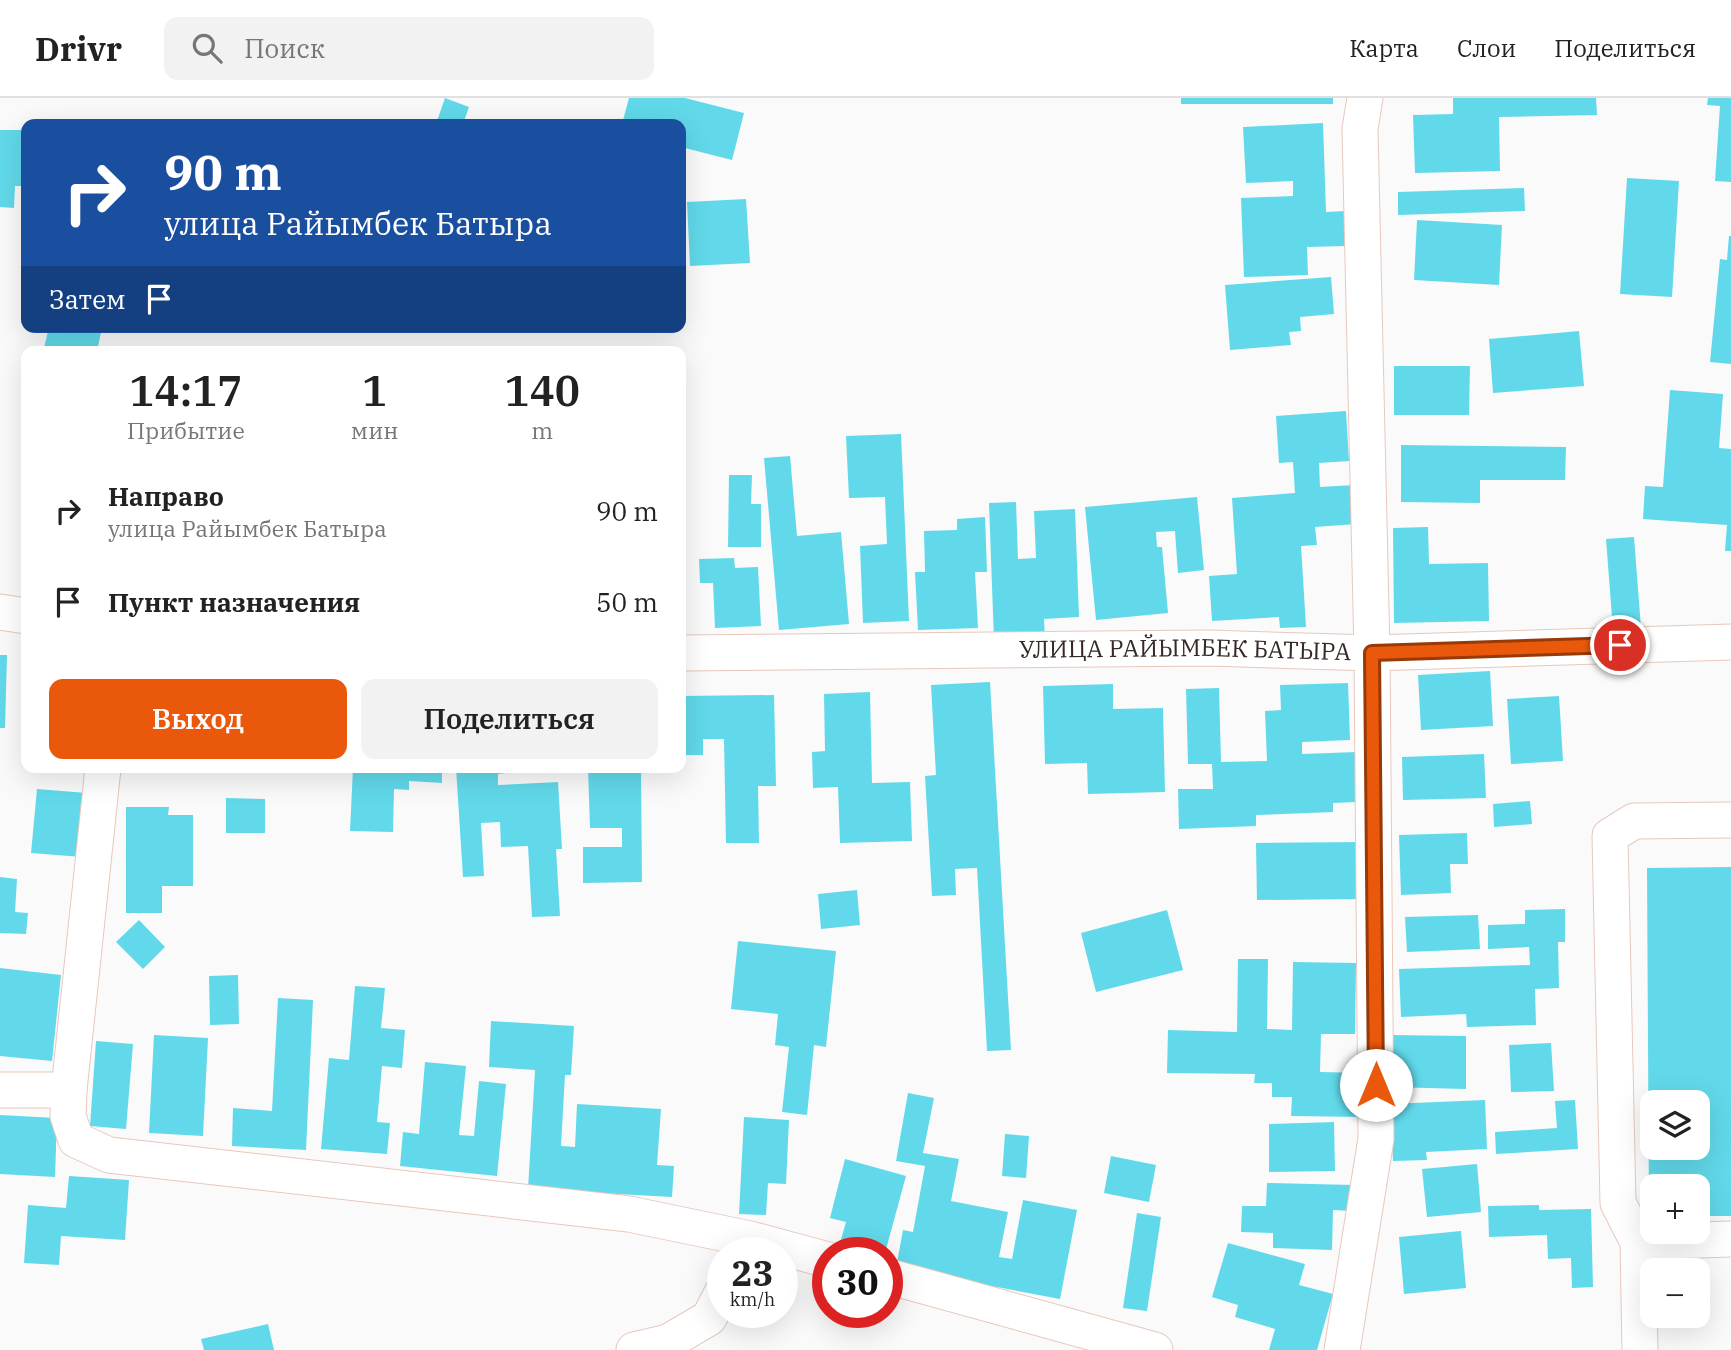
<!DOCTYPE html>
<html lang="ru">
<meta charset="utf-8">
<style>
body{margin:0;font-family:"IBM Plex Serif",serif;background:#f2f2f2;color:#222;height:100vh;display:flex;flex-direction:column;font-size:26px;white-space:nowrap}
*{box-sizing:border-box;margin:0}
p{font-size:23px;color:#767676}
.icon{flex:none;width:38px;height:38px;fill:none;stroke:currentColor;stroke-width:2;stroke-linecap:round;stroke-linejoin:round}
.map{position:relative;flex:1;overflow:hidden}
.side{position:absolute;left:21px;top:248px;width:665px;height:427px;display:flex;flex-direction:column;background:#fff;border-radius:14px;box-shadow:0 7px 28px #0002}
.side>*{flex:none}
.banner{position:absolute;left:21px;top:21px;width:665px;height:214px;border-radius:14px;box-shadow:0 7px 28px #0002;background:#1a4fa0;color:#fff;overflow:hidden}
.fabs{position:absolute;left:1640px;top:992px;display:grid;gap:14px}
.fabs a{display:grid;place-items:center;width:70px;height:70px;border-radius:14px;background:#fff;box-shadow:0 7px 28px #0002;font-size:35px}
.speed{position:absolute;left:707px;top:1139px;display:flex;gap:14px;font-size:35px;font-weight:700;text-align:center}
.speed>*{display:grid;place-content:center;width:91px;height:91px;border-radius:50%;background:#fff;box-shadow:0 7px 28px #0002;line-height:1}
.speed small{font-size:18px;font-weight:400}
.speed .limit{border:10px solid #d22;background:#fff;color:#111}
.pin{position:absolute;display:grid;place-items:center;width:60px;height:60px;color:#fff;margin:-30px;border:4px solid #fff;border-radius:50%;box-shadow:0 2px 7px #0007}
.me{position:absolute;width:77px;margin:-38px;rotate:0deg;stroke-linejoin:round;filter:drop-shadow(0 0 5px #0008)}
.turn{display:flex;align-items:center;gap:24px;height:147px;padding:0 28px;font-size:32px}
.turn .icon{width:91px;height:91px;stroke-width:2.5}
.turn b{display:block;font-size:49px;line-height:60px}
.then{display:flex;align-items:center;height:66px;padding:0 28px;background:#0003;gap:14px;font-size:26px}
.eta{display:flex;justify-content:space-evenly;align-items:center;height:119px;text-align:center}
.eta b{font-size:42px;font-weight:600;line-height:49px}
.button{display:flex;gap:14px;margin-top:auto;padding:14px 28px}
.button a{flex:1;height:80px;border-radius:14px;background:#ea580c;color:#fff;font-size:28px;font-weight:600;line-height:80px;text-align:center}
.button a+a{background:#f2f2f2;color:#222}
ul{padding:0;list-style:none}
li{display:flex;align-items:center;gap:21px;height:91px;padding:0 28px}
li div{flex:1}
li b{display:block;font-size:26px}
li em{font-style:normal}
header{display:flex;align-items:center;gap:42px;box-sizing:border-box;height:98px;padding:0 35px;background:#fff;border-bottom:2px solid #e0e0e0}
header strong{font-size:33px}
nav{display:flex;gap:38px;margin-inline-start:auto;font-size:24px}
.search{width:490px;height:63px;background:#f2f2f2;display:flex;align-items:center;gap:18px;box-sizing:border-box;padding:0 24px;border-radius:14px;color:#767676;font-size:26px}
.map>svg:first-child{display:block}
.building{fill:#61d9ea;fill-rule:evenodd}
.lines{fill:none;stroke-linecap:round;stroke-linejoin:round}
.minor-casing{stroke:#e8c8bc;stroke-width:37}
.minor{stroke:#fff;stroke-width:35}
.route-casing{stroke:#983908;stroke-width:18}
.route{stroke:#ea580c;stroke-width:12}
.labels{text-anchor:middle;stroke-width:5;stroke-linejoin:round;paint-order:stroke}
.street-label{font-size:24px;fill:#372a26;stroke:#fff}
</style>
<header>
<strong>Drivr</strong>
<div class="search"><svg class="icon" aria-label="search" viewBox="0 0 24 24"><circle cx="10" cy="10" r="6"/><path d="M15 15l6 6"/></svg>Поиск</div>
<nav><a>Карта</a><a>Слои</a><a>Поделиться</a></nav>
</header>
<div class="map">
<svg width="1731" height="1252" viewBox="0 0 1731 1252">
<rect width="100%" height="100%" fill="#fafafa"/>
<g class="building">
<polygon points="445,0 469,9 463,26 436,26"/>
<polygon points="629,0 685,0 744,15 732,62 681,49 681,26 622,26"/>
<rect x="1181" y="0" width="152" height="6"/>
<polygon points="1453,0 1596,0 1597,17 1499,19 1500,73 1415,75 1413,17 1453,16"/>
<polygon points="1708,0 1731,0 1731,84 1715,83 1720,8 1707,7"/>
<polygon points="1323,25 1326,114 1346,113 1347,148 1307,149 1308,177 1244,179 1241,100 1293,98 1293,83 1246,85 1243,29"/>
<polygon points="0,32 26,32 26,88 15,88 14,110 0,109"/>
<polygon points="1627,80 1679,83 1672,199 1620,196"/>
<polygon points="1524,90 1525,113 1398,117 1398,94"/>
<polygon points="746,101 750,165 690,168 687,104"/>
<polygon points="1417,122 1502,127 1499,187 1414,182"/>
<polygon points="1729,138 1731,138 1731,266 1710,264 1720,161 1727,162"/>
<polygon points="1331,179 1334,216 1300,219 1301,233 1289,234 1291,247 1230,252 1225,187"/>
<polygon points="49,229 102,229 97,254 43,254"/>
<polygon points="1579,233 1584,288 1493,295 1489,241"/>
<polygon points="1394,268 1470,268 1469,317 1394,317"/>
<polygon points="1670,292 1723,296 1719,350 1731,351 1731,453 1725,453 1727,427 1643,421 1645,388 1663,389"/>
<polygon points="1346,313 1349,363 1319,365 1320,389 1354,387 1356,426 1315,429 1317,447 1301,448 1306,529 1280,530 1279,519 1212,523 1209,478 1237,476 1232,400 1295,395 1293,364 1279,365 1276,318"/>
<polygon points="901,336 909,523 863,525 860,448 887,446 885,399 849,400 846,338"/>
<polygon points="1401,347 1566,349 1565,382 1480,382 1480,405 1401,404"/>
<polygon points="790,358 797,438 841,434 849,526 779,532 764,360"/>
<polygon points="729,377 752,377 751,406 761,406 761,449 728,449"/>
<polygon points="1197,399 1204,472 1178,475 1175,433 1156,434 1157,449 1162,449 1168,515 1096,522 1085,409"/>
<polygon points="1016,404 1018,461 1036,460 1034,413 1075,411 1079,519 1044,521 1045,541 994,543 989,405"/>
<polygon points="985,419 987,474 975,474 978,530 918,532 915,474 925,474 924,433 957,432 957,421"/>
<polygon points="1428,429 1429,466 1488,465 1489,523 1394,525 1393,430"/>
<polygon points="1634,439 1641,530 1613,532 1606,441"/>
<polygon points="734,460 735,470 758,469 761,528 715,530 713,485 700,485 699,461"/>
<polygon points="0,557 7,557 5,630 0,630"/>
<polygon points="1490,573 1493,628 1421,632 1418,577"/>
<polygon points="990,584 1011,952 987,953 977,770 955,771 956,797 932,798 925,678 936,677 931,587"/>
<polygon points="1348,585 1350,642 1302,644 1302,656 1357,654 1358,704 1333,705 1333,714 1256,717 1256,728 1179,731 1178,691 1213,691 1212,666 1188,666 1186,591 1219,590 1221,664 1267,663 1265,613 1281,612 1280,587"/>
<polygon points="1113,586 1113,611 1163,610 1165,694 1088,696 1087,665 1045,666 1043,588"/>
<polygon points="870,594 872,685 910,684 912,743 840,745 838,689 813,690 812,654 825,653 824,596"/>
<polygon points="774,597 776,688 758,688 759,745 726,745 724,641 703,641 703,657 681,657 681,598"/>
<polygon points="1559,598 1563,663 1511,666 1507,601"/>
<polygon points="1484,656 1486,700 1403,702 1402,659"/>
<polygon points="353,670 442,670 442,685 409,683 409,692 394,691 393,734 350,733"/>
<polygon points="456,670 515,670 515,674 498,676 498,687 558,684 562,751 556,751 560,818 532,819 528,748 501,749 500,724 481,725 484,778 463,779"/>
<polygon points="588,670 641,670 642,784 583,785 583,749 622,749 622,730 590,730"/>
<polygon points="37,691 87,695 82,759 31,755"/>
<polygon points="226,700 265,701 265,735 226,735"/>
<polygon points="1530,703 1532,726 1494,729 1493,706"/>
<polygon points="126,709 169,709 168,717 193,717 193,788 162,788 162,815 126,815"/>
<polygon points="1467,735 1468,766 1450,766 1451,795 1401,797 1399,737"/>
<polygon points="1363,744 1364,801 1257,802 1256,745"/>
<path d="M1731,769v349h-33v-30h-46v30h-3l-2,-348zM1652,1004h46v46h-46z"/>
<polygon points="0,779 17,781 15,814 28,815 26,836 0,835"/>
<polygon points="857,792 860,827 821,831 818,796"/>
<polygon points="1565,811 1565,844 1558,844 1559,890 1535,891 1536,927 1467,929 1466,916 1401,919 1399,871 1530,867 1529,849 1488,851 1488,827 1525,826 1525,812"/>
<polygon points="1167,812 1183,872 1096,894 1081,835"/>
<polygon points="1478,817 1480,851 1407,854 1405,819"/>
<polygon points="139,822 165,849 143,871 116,844"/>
<polygon points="738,843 836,853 826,949 814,947 807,1017 782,1014 789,949 775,947 778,916 731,911"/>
<polygon points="1238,861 1268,861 1267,931 1292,932 1293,864 1356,865 1355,936 1321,936 1320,974 1366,975 1365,1019 1291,1018 1292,999 1272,999 1272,985 1254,985 1255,976 1167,975 1168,932 1237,934"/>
<polygon points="0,870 61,877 52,963 0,958"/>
<polygon points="238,877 239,926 210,927 209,878"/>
<polygon points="355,888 385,890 381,930 405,932 402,970 382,968 377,1024 390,1025 387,1056 321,1051 329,960 349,962"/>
<polygon points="278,900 313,902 306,1052 232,1048 233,1010 272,1013"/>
<polygon points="491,923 574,928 571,977 565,977 561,1048 575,1049 577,1006 661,1011 657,1067 674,1068 672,1099 528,1091 535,972 489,969"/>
<polygon points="154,937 208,940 203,1038 149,1035"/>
<polygon points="1390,937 1466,938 1466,991 1389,989"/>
<polygon points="96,943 133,946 126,1031 90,1028"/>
<polygon points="1551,945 1554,993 1511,994 1509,947"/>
<polygon points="425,964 466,968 459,1037 474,1038 479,983 506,986 497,1078 400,1068 403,1034 419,1036"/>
<polygon points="908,995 934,1000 923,1055 959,1061 951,1103 1008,1114 999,1159 1012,1161 1023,1102 1077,1112 1060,1201 896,1170 903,1132 913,1134 925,1068 896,1063"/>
<polygon points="1485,1002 1487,1051 1426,1054 1427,1062 1393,1063 1390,1006"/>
<polygon points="1575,1002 1578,1051 1496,1056 1495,1034 1557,1030 1555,1003"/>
<polygon points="0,1017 57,1020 55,1079 0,1076"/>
<polygon points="744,1019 789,1022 786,1086 768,1085 766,1117 739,1116"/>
<polygon points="1334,1024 1335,1073 1269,1074 1269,1026"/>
<polygon points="1005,1036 1029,1038 1026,1080 1002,1078"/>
<polygon points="1111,1058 1156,1067 1149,1104 1104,1095"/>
<polygon points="845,1061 906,1078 885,1155 875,1155 840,1145 846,1124 830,1120"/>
<polygon points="1477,1066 1481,1114 1427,1119 1422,1071"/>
<polygon points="69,1078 129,1082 125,1142 61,1138 59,1167 24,1165 28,1107 66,1110"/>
<polygon points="1267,1085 1354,1087 1353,1113 1333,1112 1332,1152 1273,1150 1273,1135 1241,1134 1242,1108 1266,1108"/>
<polygon points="1539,1107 1539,1112 1591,1111 1593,1189 1572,1190 1571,1160 1548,1161 1547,1137 1489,1139 1488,1108"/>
<polygon points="1137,1115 1161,1119 1147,1213 1123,1210"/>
<polygon points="1461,1133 1466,1190 1404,1196 1399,1139"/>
<polygon points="1228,1145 1305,1166 1299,1187 1333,1196 1317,1252 1269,1252 1275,1231 1235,1219 1238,1207 1212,1199"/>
<polygon points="268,1226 274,1252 204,1252 201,1241"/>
</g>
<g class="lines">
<g class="minor-casing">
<g id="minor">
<polyline points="0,514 26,518"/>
<path id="s1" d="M681,555l527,-5 164,5 359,-11"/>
<polyline points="103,670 69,992 68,1018 76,1042 109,1057 629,1116 750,1141 828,1162"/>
<polyline points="0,992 69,992"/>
<polyline points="1638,1144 1731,1141"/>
<polyline points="887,1178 1155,1252"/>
<polyline points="634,1252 668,1244 709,1220 723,1193"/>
<polyline points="1342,1252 1376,1041 1372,555 1360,31 1365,0"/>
<polyline points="1640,1252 1638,1144 1618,1105 1610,738 1634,723 1731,722"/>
</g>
</g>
<use href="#minor" class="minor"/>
</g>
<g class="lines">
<g class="route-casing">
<polyline id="route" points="1376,987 1372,555 1620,547"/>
</g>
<use href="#route" class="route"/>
</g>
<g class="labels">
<g class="street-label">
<text dy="8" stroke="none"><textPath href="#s1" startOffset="504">УЛИЦА РАЙЫМБЕК БАТЫРА</textPath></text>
</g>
</g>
</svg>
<div class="fabs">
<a><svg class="icon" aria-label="layers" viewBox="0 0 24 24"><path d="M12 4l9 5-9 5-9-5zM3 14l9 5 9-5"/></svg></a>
<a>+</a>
<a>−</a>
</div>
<div class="speed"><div>23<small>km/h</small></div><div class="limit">30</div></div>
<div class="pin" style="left:1620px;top:547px;background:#d93025"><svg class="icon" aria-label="arrive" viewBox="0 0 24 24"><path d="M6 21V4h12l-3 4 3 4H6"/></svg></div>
<svg class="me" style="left:1376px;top:987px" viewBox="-20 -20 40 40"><circle r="19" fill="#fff"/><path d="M0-13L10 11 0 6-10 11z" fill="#ea580c"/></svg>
<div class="banner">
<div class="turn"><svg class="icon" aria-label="right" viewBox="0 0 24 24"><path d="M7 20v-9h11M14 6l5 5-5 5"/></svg><div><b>90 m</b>улица Райымбек Батыра</div></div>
<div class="then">Затем<svg class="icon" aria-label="arrive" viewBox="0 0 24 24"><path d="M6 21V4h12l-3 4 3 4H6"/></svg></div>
</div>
<section class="side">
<div class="eta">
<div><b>14:17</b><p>Прибытие</p></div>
<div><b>1</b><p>мин</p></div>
<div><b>140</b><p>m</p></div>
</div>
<ul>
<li><svg class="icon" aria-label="right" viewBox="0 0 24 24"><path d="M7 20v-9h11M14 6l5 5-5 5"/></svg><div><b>Направо</b><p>улица Райымбек Батыра</p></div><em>90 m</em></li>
<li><svg class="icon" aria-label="arrive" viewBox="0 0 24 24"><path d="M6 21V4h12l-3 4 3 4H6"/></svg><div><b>Пункт назначения</b></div><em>50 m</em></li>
</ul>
<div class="button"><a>Выход</a><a>Поделиться</a></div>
</section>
</div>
